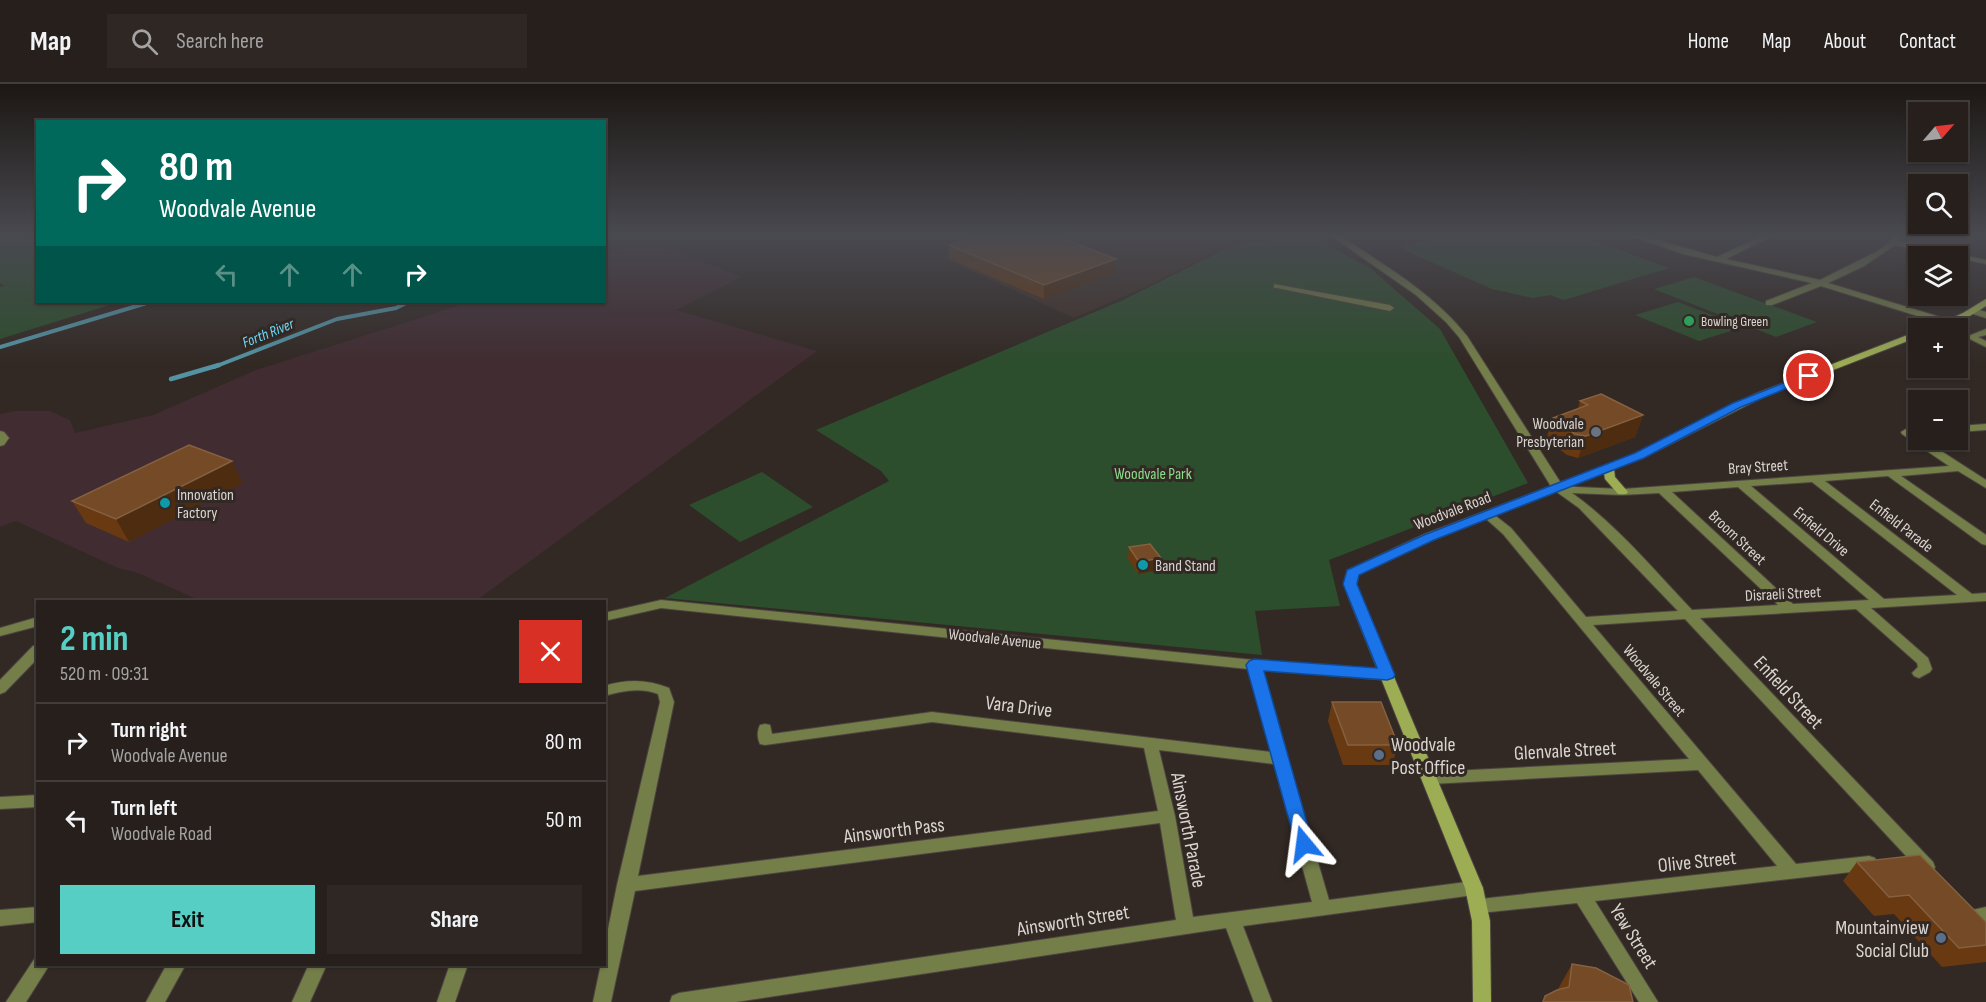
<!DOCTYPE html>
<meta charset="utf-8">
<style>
body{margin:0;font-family:"Sofia Sans Condensed",sans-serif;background:#2e2724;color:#f1f3f6;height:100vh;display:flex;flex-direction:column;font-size:22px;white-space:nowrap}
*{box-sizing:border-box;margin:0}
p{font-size:20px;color:#a4a2a3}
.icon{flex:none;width:33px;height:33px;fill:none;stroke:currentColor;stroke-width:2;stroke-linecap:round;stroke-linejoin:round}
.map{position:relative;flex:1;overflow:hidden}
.side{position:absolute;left:36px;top:516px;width:570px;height:366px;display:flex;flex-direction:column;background:#261f1b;border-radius:0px;box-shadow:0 2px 4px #0004,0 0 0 2px #423d3a}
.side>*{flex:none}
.guide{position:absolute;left:36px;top:36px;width:570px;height:183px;border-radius:0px;box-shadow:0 2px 4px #0004,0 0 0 2px #423d3a;background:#00695c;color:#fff;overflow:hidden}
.needle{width:39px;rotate:62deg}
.controls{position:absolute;left:1908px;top:18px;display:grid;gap:12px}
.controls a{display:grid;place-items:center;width:60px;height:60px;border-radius:0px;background:#261f1b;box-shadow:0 2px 4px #0004,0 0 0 2px #423d3a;font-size:30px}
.pin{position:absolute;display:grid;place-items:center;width:51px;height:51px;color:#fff;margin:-26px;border:3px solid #fff;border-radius:50%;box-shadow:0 2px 6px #0007}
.me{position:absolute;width:66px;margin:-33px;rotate:344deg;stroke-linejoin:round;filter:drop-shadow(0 0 4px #0008)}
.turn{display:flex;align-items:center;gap:21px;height:126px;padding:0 24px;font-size:27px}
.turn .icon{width:78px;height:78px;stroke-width:2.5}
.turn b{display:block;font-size:42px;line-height:51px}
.lanes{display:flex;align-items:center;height:57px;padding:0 24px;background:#0003;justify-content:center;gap:30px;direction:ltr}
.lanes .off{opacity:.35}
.round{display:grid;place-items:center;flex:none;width:63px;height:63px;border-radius:0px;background:#2e2724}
.headline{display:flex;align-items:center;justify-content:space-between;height:102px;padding:0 24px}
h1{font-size:36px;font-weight:700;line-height:45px;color:#56cec4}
.cta{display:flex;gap:12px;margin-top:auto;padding:12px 24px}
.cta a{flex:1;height:69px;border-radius:0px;background:#56cec4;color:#111;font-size:24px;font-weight:700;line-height:69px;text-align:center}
.cta a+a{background:#2e2724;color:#f1f3f6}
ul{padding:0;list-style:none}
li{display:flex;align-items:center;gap:18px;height:78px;padding:0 24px;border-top:2px solid #423d3a}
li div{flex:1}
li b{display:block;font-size:22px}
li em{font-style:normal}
header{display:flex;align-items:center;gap:36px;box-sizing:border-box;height:84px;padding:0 30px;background:#261f1b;border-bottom:2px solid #423d3a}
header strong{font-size:28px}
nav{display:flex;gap:33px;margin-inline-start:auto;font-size:21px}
.search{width:420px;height:54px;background:#2e2724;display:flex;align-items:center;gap:15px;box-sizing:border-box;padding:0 21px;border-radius:0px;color:#a4a2a3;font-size:22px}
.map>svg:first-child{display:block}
.built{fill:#3f3128}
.industrial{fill:#402c31}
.green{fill:#2c4e2c}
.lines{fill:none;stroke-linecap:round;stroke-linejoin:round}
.stream-far1{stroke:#5493a2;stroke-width:4}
.stream{stroke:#5493a2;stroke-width:4.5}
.pedestrian-casing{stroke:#4d4440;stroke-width:2}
.minor-casing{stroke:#4d4440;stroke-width:2}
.tertiary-casing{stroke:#4d4440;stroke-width:2}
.secondary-casing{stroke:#4d4440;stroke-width:2}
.pedestrian{fill:#737e49;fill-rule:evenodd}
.minor{fill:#737e49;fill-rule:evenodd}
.tertiary{fill:#737e49;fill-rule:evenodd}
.secondary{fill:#9cad54;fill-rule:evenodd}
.wall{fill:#693a11}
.shaded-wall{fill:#4e2c10}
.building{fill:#754a26;stroke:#856041;stroke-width:1.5}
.route{fill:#1a73e8;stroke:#114b97;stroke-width:1.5}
.leisure-dot{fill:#2e9e5b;stroke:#322924;stroke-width:2}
.worship-dot{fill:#6b7280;stroke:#322924;stroke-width:2}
.culture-dot{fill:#0f9aa8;stroke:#322924;stroke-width:2}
.service-dot{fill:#5c6f8a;stroke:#322924;stroke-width:2}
.labels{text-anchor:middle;stroke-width:6;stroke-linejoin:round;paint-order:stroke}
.far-poi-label{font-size:14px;fill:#dad4d1;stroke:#322924;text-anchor:start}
.far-water-label{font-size:15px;font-style:italic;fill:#6adbfc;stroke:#322924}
.poi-label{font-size:16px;fill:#dad4d1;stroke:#322924;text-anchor:start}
.street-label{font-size:16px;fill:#dad4d1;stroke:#322924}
.park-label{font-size:16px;fill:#8add8a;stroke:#322924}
.near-street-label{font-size:20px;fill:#dad4d1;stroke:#322924}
.near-poi-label{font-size:20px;fill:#dad4d1;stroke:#322924;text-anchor:start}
</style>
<header>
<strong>Map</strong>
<div class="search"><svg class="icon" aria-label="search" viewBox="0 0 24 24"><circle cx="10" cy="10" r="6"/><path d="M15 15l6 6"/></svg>Search here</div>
<nav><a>Home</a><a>Map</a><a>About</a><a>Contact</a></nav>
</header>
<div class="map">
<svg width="1986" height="918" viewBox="0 0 1986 918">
<rect width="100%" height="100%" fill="#322924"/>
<polygon class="built" points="1018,151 1253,151 1259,154 1222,164 1148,202 1074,234 943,174 962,163"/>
<polygon class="industrial" points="644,153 741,193 676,226 817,267 481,513 479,517 201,517 138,489 118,484 16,437 0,443 0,330 15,327 50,327 70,336 75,349 153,331 256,286 470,218 604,218 605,169"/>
<g class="green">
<polygon points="0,151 37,151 38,218 119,218 0,255 0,203 5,202 0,199"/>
<polygon points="1448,151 1579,151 1669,184 1564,216 1550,211 1533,214 1492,205 1415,171 1400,162"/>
<polygon points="1311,152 1370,184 1440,245 1528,399 1329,476 1340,522 1255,527 1262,571 665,514 889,397 881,387 816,346 1123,216 1225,165 1246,158"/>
<polygon points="1694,193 1817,238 1776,253 1654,205"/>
<polygon points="1678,218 1743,243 1699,257 1635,231"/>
<polygon points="762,388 813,423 740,458 689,421"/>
</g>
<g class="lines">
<g class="stream-far1">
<polyline points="0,263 150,218"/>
<polyline points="214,283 337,235 396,224 408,218"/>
</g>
<polyline class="stream" points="171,295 219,281"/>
<g class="pedestrian-casing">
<polygon id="pedestrian" points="1274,200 1390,221 1394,224 1390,227 1277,204 1274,204"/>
</g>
<g class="minor-casing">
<g id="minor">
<polygon points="1629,151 1641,151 1717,173 1764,151 1774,151 1726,175 1820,196 1876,168 1889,159 1893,151 1900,151 1897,157 1986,176 1986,180 1958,174 1958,172 1949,172 1895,161 1864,182 1828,199 1953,237 1954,239 1950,242 1821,202 1772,221 1766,221 1766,217 1812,199 1683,170"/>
<polygon points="1973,224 1986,228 1986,234 1970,229 1969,227"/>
<polygon points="1986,245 1986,251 1978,253 1986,257 1986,263 1966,253"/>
<polygon points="1986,340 1986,346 1958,348 1958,342"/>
<path d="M1906,345l12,7v4h6l62,40v8l-28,-17 -57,5 85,59v10l-4,-1 -94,-68 -63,5 147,113 14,-1v8l-115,7 57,50 4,11 -2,3 -11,6 -5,-2 -2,-3 6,-6 -1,-4 -61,-54 -156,9 233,244 2,5 -2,5 -6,2 -6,-2 -236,-253 -92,6 203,239 73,-8 6,2 2,5 -2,5 -6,2 -274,31 63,101h-19l-62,-99 -97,10 -6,-2 -3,-5 3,-5 6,-2 297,-33 -79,-96 -268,14 -5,-2 -3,-4 3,-4 5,-2 259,-13 -186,-225 -19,-17 -2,-2 2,-2h8l19,15 75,89 92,-6 -99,-103 -25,-18 -2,-2 2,-2 68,3 327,-23 -47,-32 -1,-2zM1812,398l145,113 -73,4 -133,-113zM1738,403l131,113 -76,4 -121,-112zM1572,409l50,2 37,-2 119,112 -86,5c-38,-40 -75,-85 -120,-117z"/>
<polygon points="0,347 4,348 9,354 4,361 0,362"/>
<path d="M661,516l593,60 138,12 2,3 -2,3 -5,2 -125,-10 67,230 145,-19 6,2 3,5 -3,5 -6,2 -231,31 29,76h-18l-28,-74 -490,74h-66l2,-6 7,-3 497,-73 -16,-97 -525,68 -24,111h-18l8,-38h3v-15l13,-64 43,-183 -2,-8c-18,-7 -36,-3 -54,2v-10c23,-7 43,-7 65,2l5,14 -36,174 520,-65 -14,-63 -212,-26 -167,23 -5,-1c-3,-6 -3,-13 0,-19l5,-1 5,1 2,9 160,-22 339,40 -23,-83 -587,-61 -57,13v-8zM1159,666l115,14 38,138 -119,15 -18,-101z"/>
<polygon points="38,533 38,542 0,552 0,544"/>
<polygon points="38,561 38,574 5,608 0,610 0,596 33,562"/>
<polygon points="38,711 38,723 0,725 0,713"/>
<polygon points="38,823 38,838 0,842 0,826"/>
<polygon points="1986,823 1986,839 1974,840 1968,837 1965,832 1968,827"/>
<polygon points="38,873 38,880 50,880 26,918 6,918 35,874"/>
<polygon points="167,880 186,880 165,918 146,918"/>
<polygon points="309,880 327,880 310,918 292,918"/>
<polygon points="450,880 468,880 455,918 437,918"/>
</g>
</g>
<g class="tertiary-casing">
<path id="tertiary" d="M1330,151h9c45,30 94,58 128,101l97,152 -2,2h-8l-2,-2 -93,-151 -13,-15 -30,-27z"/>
</g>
<g class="secondary-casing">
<g id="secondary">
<path d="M1986,215v7c-16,10 -37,24 -56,22l33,-15z"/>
<path d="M1918,247v6l-157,61 -118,60 -29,11 1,8 13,15 -2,2h-8l-13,-15 -1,-6 -171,67 -75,35 -2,9 6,17 121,287 7,33 1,81h-18l-1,-81 -7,-33 -115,-287c-4,-11 -8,-19 -2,-31l77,-36 210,-80 120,-60z"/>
</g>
</g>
<use href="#pedestrian" class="pedestrian"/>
<use href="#minor" class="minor"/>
<use href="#tertiary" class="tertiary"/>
<use href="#secondary" class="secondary"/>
</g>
<g class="wall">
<polygon points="949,161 1116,175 1115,189 1044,215 949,175"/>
<polygon points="1580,317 1643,331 1635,353 1578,374 1567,371 1546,355 1553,334 1578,325"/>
<polygon points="243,399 129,458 86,439 72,417"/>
<polygon points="1129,463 1161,474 1159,486 1138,490 1128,475"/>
<polygon points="1332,618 1398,661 1392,681 1343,681 1328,637"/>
<polygon points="1857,778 1986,838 1986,878 1942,883 1894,830 1874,832 1843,797"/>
<polygon points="1572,880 1633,918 1542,918 1545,912 1558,905"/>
</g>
<g class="shaded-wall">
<polygon points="1116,175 1115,189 1044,215 1044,201"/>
<polygon points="1643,331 1635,353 1578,374 1586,352"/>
<polygon points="232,377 243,399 129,458 116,435"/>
<polygon points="1161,474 1159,486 1138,490 1139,478"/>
</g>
<g class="building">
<polygon points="982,151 1054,151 1116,175 1044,201 949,161"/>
<polygon points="1601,310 1643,331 1586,352 1575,350 1553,334 1588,321 1580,317"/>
<polygon points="189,361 232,377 116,435 72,417"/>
<polygon points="1150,460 1161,474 1139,478 1129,463"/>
<polygon points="1332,618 1381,618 1398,661 1348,661"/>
<polygon points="1920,771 1986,838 1986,861 1959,864 1909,811 1889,813 1857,778"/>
<polygon points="1572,880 1596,884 1629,901 1633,918 1543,918 1545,912 1557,906 1569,903"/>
</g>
<linearGradient id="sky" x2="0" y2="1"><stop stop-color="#1c1714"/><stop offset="0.54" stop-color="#494950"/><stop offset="1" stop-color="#494950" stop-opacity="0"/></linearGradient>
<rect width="1986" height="280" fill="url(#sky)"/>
<polygon class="route" points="1809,289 1814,292 1812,294 1741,323 1644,374 1434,456 1359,491 1357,500 1395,591 1393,594 1387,596 1264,587 1313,760 1310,765 1304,767 1297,765 1246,581 1249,577 1254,575 1377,584 1343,500 1347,486 1424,451 1635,369 1733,319"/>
<circle class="leisure-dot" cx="1689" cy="237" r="6"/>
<circle class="worship-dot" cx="1596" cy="348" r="6"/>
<g class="culture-dot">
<circle cx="165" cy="419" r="6"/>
<circle cx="1143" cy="481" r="6"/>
</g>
<g class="service-dot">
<circle cx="1379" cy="671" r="6"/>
<circle cx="1941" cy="854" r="6"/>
</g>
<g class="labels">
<g class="far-poi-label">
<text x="1701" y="242">Bowling Green</text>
</g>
<g class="far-water-label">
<text transform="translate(268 249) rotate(-22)" y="5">Forth River</text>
</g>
<g class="poi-label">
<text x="1584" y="345" text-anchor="end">Woodvale<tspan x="1584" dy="18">Presbyterian</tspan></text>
<text x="177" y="416">Innovation<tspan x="177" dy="18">Factory</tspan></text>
<text x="1155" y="487">Band Stand</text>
</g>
<g class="street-label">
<text transform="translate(1758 382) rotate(-4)" y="6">Bray Street</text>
<text transform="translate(1452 426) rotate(-21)" y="6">Woodvale Road</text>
<text transform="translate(1902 441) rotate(38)" y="6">Enfield Parade</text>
<text transform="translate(1822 447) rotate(40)" y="6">Enfield Drive</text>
<text transform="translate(1738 453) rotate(43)" y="6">Broom Street</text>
<text transform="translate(1783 509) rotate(-3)" y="6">Disraeli Street</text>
<text transform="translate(995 554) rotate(6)" y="6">Woodvale Avenue</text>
<text transform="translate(1655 596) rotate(50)" y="6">Woodvale Street</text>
</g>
<g class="park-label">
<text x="1153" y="395">Woodvale Park</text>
</g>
<g class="near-street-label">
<text transform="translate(1789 608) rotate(47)" y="7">Enfield Street</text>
<text transform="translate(1019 622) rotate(7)" y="7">Vara Drive</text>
<text transform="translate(1565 666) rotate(-3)" y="7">Glenvale Street</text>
<text transform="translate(894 746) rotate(-7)" y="7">Ainsworth Pass</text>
<text transform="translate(1189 746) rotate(79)" y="7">Ainsworth Parade</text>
<text transform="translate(1697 777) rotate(-6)" y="7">Olive Street</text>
<text transform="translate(1073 836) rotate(-9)" y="7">Ainsworth Street</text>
<text transform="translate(1634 852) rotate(58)" y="7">Yew Street</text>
</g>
<g class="near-poi-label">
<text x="1391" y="667">Woodvale<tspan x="1391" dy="23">Post Office</tspan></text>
<text x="1929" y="850" text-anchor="end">Mountainview<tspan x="1929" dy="23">Social Club</tspan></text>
</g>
</g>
</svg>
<div class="controls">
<a><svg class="needle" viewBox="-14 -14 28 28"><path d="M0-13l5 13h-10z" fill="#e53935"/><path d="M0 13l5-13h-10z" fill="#a4a2a3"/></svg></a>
<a><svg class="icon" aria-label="search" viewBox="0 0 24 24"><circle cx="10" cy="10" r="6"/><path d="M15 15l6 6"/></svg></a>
<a><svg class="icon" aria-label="layers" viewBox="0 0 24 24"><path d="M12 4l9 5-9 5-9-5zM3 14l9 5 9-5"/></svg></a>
<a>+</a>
<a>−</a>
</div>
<div class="pin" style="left:1809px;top:292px;background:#d93025"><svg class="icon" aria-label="arrive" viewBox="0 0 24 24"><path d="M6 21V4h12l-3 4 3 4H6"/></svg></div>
<svg class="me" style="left:1304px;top:760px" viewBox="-20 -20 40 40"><path d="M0-17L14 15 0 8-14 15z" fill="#1a73e8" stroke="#fff" stroke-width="4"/></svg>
<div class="guide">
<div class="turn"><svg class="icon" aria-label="right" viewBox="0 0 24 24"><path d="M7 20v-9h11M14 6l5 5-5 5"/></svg><div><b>80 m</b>Woodvale Avenue</div></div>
<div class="lanes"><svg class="icon off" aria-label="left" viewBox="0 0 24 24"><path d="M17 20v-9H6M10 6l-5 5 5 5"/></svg><svg class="icon off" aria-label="ahead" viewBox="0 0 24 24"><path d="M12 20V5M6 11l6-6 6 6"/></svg><svg class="icon off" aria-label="ahead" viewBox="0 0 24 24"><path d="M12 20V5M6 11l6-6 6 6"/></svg><svg class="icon" aria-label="right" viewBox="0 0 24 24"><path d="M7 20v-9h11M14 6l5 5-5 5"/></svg></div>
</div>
<section class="side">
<div class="headline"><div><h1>2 min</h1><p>520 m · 09:31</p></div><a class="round" style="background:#d93025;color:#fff"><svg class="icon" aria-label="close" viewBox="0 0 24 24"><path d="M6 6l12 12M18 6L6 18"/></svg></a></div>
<ul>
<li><svg class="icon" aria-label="right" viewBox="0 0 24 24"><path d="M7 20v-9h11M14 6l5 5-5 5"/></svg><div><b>Turn right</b><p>Woodvale Avenue</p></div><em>80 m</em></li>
<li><svg class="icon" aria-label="left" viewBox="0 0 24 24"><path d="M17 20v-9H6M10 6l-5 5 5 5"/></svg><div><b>Turn left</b><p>Woodvale Road</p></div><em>50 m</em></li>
</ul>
<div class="cta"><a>Exit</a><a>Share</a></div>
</section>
</div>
